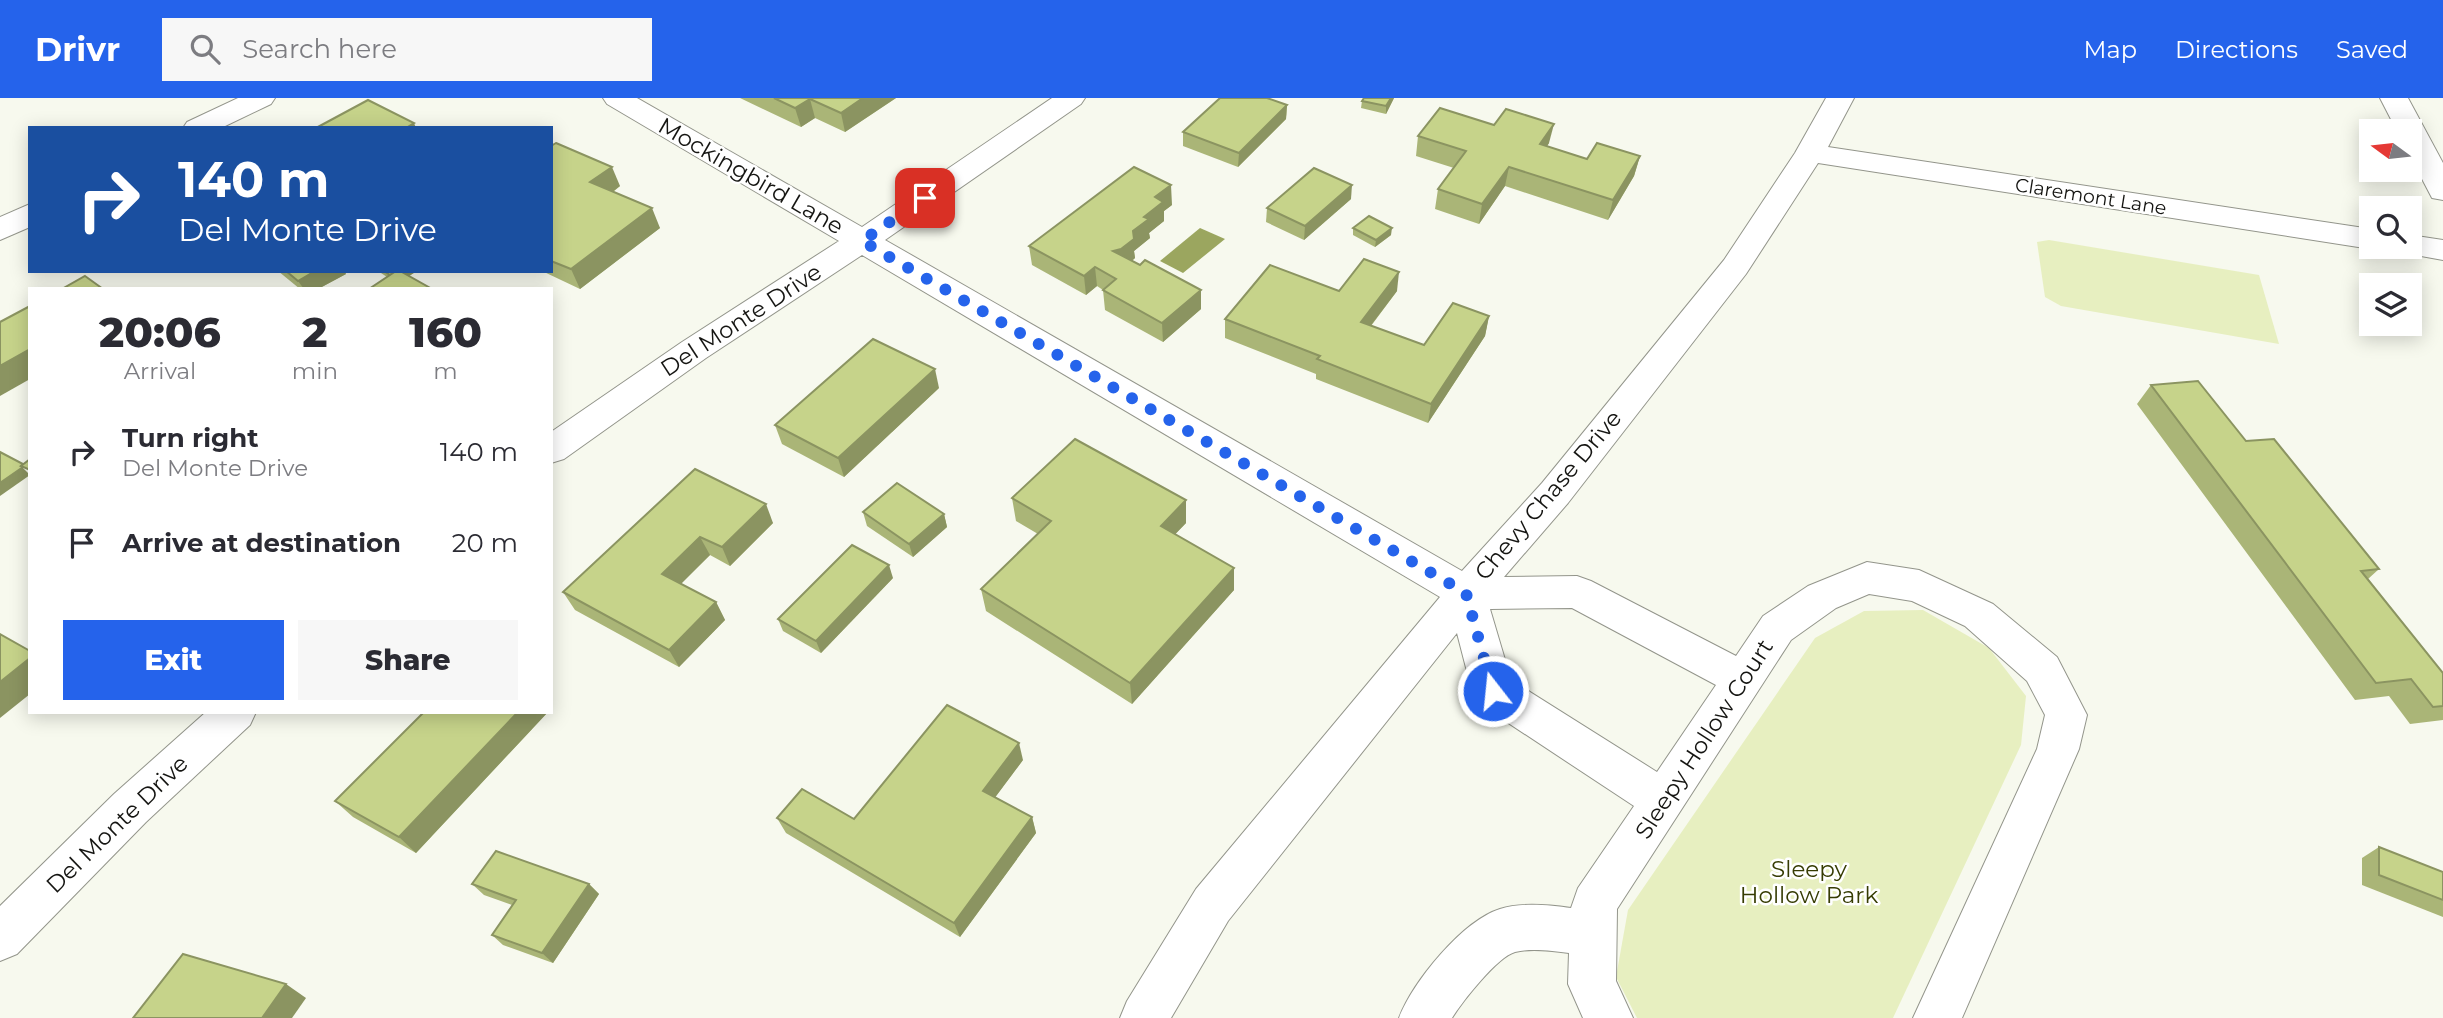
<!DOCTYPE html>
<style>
body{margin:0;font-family:Montserrat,sans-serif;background:#f7f7f7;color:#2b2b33;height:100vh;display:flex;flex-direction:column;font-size:26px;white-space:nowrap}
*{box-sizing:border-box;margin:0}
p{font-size:23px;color:#7c7c81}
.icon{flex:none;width:38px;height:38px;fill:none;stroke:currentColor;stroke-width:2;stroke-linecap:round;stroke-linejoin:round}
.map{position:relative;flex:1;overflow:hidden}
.sheet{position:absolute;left:28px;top:189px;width:525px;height:427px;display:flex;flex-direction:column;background:#fff;border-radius:0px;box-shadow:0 4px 18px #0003}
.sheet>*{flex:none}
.top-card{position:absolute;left:28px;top:28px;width:525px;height:147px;border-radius:0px;box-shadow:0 4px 18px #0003;background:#1a4fa0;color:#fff;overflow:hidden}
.needle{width:46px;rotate:285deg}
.controls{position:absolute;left:2359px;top:21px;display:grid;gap:14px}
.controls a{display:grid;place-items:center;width:63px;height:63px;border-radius:0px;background:#fff;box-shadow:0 4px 18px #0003;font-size:35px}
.pin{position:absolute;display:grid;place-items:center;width:60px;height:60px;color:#fff;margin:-30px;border-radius:14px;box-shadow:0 4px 10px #0006}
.me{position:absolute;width:77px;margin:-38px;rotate:344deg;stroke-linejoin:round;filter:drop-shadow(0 0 5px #0008)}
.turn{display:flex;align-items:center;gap:24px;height:147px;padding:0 35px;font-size:32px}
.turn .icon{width:91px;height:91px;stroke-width:2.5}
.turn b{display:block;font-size:49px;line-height:60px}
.eta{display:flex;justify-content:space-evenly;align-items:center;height:119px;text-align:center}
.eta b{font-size:42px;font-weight:800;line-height:49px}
.cta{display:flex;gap:14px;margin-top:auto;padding:14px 35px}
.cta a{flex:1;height:80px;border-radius:0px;background:#2563eb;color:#fff;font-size:28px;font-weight:800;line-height:80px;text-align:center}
.cta a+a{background:#f7f7f7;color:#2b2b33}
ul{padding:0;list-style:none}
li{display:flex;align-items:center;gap:21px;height:91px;padding:0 35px}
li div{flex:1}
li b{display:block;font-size:26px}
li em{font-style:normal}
header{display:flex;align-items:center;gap:42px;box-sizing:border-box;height:98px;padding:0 35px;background:#2563eb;color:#fff}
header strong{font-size:33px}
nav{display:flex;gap:38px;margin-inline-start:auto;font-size:24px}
.search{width:490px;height:63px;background:#f7f7f7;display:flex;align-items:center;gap:18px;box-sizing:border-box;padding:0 24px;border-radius:0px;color:#7c7c81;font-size:26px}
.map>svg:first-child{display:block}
.green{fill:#e7efc0}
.water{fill:#9ba65f}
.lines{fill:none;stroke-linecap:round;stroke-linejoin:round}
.minor-casing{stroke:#93958b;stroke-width:2}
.major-casing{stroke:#93958b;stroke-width:2}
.minor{fill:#fff;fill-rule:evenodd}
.major{fill:#fff;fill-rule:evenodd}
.wall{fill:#aab577}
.shaded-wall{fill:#8b9461}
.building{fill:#c6d38a;stroke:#8b9461;stroke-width:2}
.route{stroke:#2563eb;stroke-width:12;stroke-dasharray:0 21.6}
.labels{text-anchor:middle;stroke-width:5;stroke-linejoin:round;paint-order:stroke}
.far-street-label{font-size:19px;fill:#151512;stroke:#fff}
.street-label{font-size:23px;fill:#151512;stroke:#fff}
.park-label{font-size:23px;fill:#363c03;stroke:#fff}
</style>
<header>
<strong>Drivr</strong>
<div class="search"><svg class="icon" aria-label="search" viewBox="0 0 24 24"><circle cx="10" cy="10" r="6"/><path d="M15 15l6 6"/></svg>Search here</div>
<nav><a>Map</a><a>Directions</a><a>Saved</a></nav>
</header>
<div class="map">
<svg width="2443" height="920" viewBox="0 0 2443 920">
<rect width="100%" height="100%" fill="#f7f9ee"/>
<g class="green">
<polygon points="2049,142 2259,177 2279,246 2061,208 2045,199 2037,144"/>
<polygon points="1923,512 1989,550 2026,598 2021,647 1893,920 1637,920 1616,879 1628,812 1815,540 1864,513"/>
</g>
<polygon class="water" points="1200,130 1225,141 1183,175 1160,163"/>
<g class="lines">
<g class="minor-casing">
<g id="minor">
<polygon points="238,0 275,0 271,6 221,30 183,30 187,24"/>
<path d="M603,0h34l225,129 190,-129h33l-4,6 -196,136 577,331 80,-88 182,-223 71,-107 31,-55h28l-26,49 543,82v18h9l-9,2 -553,-86 -72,111 -178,229 -64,74 73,-1 14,5 145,75 27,-40 45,-30 59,-24 52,8 74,34 64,53 30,58 -8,34 -117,269h-49l124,-269 8,-34 -18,-34 -62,-55 -53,-25 -43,-7 -33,14 -45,32 -174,269 -1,72 17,37h-50l-15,-34 1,-31c-16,-2 -38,-5 -54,-1 -18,5 -53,50 -63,66h-53c14,-36 63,-97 101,-109 21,-7 50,-4 71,-1l7,-20 56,-82 -156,-103 -6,-12 -15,-58 -229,288 -57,97h-51l7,-17 69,-112 244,-292 -578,-342 -156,103 -142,101 -13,4v-31l131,-90 157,-101 -232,-137zM1572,510l144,77 -59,87 -146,-92 -21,-71z"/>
<polygon points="30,106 30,129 0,142 0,119"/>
<polygon points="2410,137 2443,142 2443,162 2399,154 2395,149 2410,149"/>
<polygon points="206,614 256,614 250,627 146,724 17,856 0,863 0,808 114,696"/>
</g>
</g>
<g class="major-casing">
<polygon id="major" points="2380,0 2408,0 2443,65 2443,102 2432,100 2410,58 2410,33 2397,33"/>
</g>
<use href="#minor" class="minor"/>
<use href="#major" class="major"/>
</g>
<g class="wall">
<polygon points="740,0 896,0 845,34 815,20 801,29"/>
<polygon points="1364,0 1394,0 1386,16 1361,10 1362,3"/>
<polygon points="1287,7 1286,21 1238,69 1183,48 1183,34"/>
<polygon points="1418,38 1549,45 1547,48 1587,61 1640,58 1634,78 1608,122 1505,88 1479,126 1435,111 1438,91 1454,70 1416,58"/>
<polygon points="551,48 620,88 613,94 660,130 580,191 542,173 551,173"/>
<polygon points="1351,101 1304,142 1266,124 1267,110"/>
<polygon points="1172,107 1164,113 1164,123 1149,135 1150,140 1134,153 1135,160 1132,163 1201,192 1201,211 1163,244 1105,212 1103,192 1097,188 1086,197 1032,167 1029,148"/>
<polygon points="1353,130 1391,137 1375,149 1353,137"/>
<polygon points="278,173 344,173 346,176 318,191 300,191"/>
<polygon points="378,173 417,173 409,178 387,179"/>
<polygon points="1339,193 1397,193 1371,228 1424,247 1489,218 1485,238 1428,325 1316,281 1316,276 1225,240 1225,221"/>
<polygon points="2151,287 2379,471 2368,481 2443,575 2443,622 2410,626 2389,598 2355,602 2137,306"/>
<polygon points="939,290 844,379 782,346 775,327"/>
<polygon points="695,371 773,425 730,468 710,457 680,486 716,504 725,522 679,569 575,512 563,494"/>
<polygon points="1012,400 1186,402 1186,425 1175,436 1234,492 1132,606 986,513 981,491 1038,436 1016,423"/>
<polygon points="863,414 944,416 947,429 913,459 867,428"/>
<polygon points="893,480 821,555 783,533 778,521"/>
<polygon points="424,614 548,614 416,755 353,719 335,703"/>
<polygon points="1023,662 995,699 1032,719 1036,735 960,839 786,735 777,720 854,721"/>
<polygon points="2379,749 2443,774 2443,819 2362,787 2362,760"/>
<polygon points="472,786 589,786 599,796 553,865 503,847 492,837 512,807 484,797"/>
</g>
<g class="shaded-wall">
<polygon points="863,0 896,0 845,34 841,15"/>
<polygon points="1391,0 1394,0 1386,16 1386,8"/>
<polygon points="810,1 815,20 801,29 795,10"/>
<polygon points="1287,7 1286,21 1238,69 1239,55"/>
<polygon points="414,25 416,30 406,30"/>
<polygon points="1554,26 1549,45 1536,66 1540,46"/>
<polygon points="1640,58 1634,78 1608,122 1613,102"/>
<polygon points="612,69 620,88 599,104 590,84"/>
<polygon points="1509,69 1505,88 1479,126 1482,106"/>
<polygon points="1171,87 1172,107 1164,113 1164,123 1149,135 1150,140 1134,153 1135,160 1122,170 1113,153 1133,133 1144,119 1155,99"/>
<polygon points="1352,87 1351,101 1304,142 1305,128"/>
<polygon points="652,110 660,130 580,191 571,171"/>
<polygon points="1392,130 1391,137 1375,149 1376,142"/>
<polygon points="1095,169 1097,188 1086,197 1084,178"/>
<polygon points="315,173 344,173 346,176 318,191 304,191 298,183"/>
<polygon points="400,173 417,173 396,186"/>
<polygon points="1399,174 1397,193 1359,243 1361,224"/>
<polygon points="1201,192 1201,211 1163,244 1162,225"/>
<polygon points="1489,218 1485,238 1428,325 1431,306"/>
<polygon points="30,251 30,281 0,298 0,268"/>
<polygon points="935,271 939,290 844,379 838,360"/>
<polygon points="22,369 30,377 0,398 0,385"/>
<polygon points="1186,402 1186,425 1162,450 1161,428"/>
<polygon points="766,406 773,425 730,468 722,449"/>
<polygon points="944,416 947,429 913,459 909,446"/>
<polygon points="700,439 710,457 672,495 662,476"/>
<polygon points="889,467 893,480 821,555 816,543"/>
<polygon points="1234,470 1234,492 1132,606 1130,585"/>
<polygon points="716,504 725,522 679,569 669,552"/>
<polygon points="30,560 30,596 0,620 0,584"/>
<polygon points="518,614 548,614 416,755 399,739"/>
<polygon points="1019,645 1023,662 988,709 983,693"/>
<polygon points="1032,719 1036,735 960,839 954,825"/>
<polygon points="589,786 599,796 553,865 542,855"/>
<polygon points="286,886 306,900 292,920 262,920"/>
</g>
<g class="building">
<polygon points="774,0 863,0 841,15 810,1 795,10"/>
<polygon points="1220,0 1267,0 1287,7 1239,55 1183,34"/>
<polygon points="1364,0 1391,0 1386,8 1362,3"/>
<polygon points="368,2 414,25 406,30 316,30"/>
<polygon points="1440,10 1494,27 1506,11 1554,26 1540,46 1587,61 1597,45 1640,58 1613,102 1509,69 1482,106 1438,91 1466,53 1418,38"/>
<polygon points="556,45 612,69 590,84 652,110 571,171 551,163 551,48"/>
<polygon points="1134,69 1171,87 1155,99 1163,104 1144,119 1149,121 1133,133 1134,141 1121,151 1113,153 1140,167 1145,162 1201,192 1162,225 1103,192 1116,181 1095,169 1084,178 1029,148"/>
<polygon points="1314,70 1352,87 1305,128 1267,110"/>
<polygon points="1369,118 1392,130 1376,142 1353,130"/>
<polygon points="1364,161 1399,174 1361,224 1424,247 1453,205 1489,218 1431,306 1317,261 1320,258 1225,221 1270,167 1339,193"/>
<polygon points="286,173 315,173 298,183"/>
<polygon points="384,173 396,173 390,177"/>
<polygon points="396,173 400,173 432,191 369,191"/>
<polygon points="85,178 103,191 62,191"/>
<polygon points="30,208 30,251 0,268 0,224"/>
<polygon points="873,241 935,271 838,360 775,327"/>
<polygon points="2198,283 2246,343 2274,341 2379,471 2361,473 2443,575 2443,608 2433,609 2411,581 2376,585 2151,287"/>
<polygon points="1075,341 1186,402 1161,428 1234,470 1130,585 981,491 1051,423 1012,400"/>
<polygon points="0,354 23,366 21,368 23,369 0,385"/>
<polygon points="30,361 30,372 21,368"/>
<polygon points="695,371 766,406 722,449 700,439 662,476 716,504 669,552 563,494"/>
<polygon points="897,385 944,416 909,446 863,414"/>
<polygon points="852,447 889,467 816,543 778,521"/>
<polygon points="0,536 30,553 30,560 0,584"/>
<polygon points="947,607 1019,645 983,693 1032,719 954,825 777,720 802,691 854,721"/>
<polygon points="424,614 518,614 399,739 335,703"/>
<polygon points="2379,749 2443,774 2443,802 2379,777"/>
<polygon points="496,753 589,786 542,855 492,837 516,802 472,786"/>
<polygon points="183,856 286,886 262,920 133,920"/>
</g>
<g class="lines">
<polyline class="route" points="925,100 862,143 1466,495 1493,593"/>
</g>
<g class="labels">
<g class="far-street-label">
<text transform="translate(2091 98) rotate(9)" y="7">Claremont Lane</text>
</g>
<g class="street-label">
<text transform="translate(751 78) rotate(30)" y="8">Mockingbird Lane</text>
<text transform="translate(741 222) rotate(-33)" y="8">Del Monte Drive</text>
<text transform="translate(1548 397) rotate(-50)" y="8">Chevy Chase Drive</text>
<text transform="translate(1704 641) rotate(-57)" y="8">Sleepy Hollow Court</text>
<text transform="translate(117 726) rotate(-44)" y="8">Del Monte Drive</text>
</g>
<g class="park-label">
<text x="1809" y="779">Sleepy<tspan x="1809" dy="26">Hollow Park</tspan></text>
</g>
</g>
</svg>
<div class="controls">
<a><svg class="needle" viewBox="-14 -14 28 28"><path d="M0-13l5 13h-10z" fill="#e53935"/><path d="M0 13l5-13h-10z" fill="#7c7c81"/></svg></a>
<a><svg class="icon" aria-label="search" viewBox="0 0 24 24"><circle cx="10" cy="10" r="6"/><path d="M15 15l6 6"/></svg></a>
<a><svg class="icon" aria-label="layers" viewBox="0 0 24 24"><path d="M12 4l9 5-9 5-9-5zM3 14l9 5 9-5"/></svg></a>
</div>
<div class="pin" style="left:925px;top:100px;background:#d93025"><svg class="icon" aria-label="arrive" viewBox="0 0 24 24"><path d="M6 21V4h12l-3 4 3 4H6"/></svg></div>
<svg class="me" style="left:1493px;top:593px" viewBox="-20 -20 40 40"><circle r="17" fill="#2563eb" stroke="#fff" stroke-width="3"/><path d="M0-11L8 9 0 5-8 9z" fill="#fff"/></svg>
<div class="top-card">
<div class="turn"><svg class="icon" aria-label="right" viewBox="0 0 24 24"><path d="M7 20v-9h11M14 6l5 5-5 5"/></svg><div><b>140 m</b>Del Monte Drive</div></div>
</div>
<section class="sheet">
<div class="eta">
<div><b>20:06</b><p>Arrival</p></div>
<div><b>2</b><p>min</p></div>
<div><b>160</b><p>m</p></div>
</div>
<ul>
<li><svg class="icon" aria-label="right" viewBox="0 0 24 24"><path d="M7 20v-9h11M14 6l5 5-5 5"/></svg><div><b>Turn right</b><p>Del Monte Drive</p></div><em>140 m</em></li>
<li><svg class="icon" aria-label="arrive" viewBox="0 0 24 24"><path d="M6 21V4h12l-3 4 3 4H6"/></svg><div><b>Arrive at destination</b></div><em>20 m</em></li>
</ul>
<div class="cta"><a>Exit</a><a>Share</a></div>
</section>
</div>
